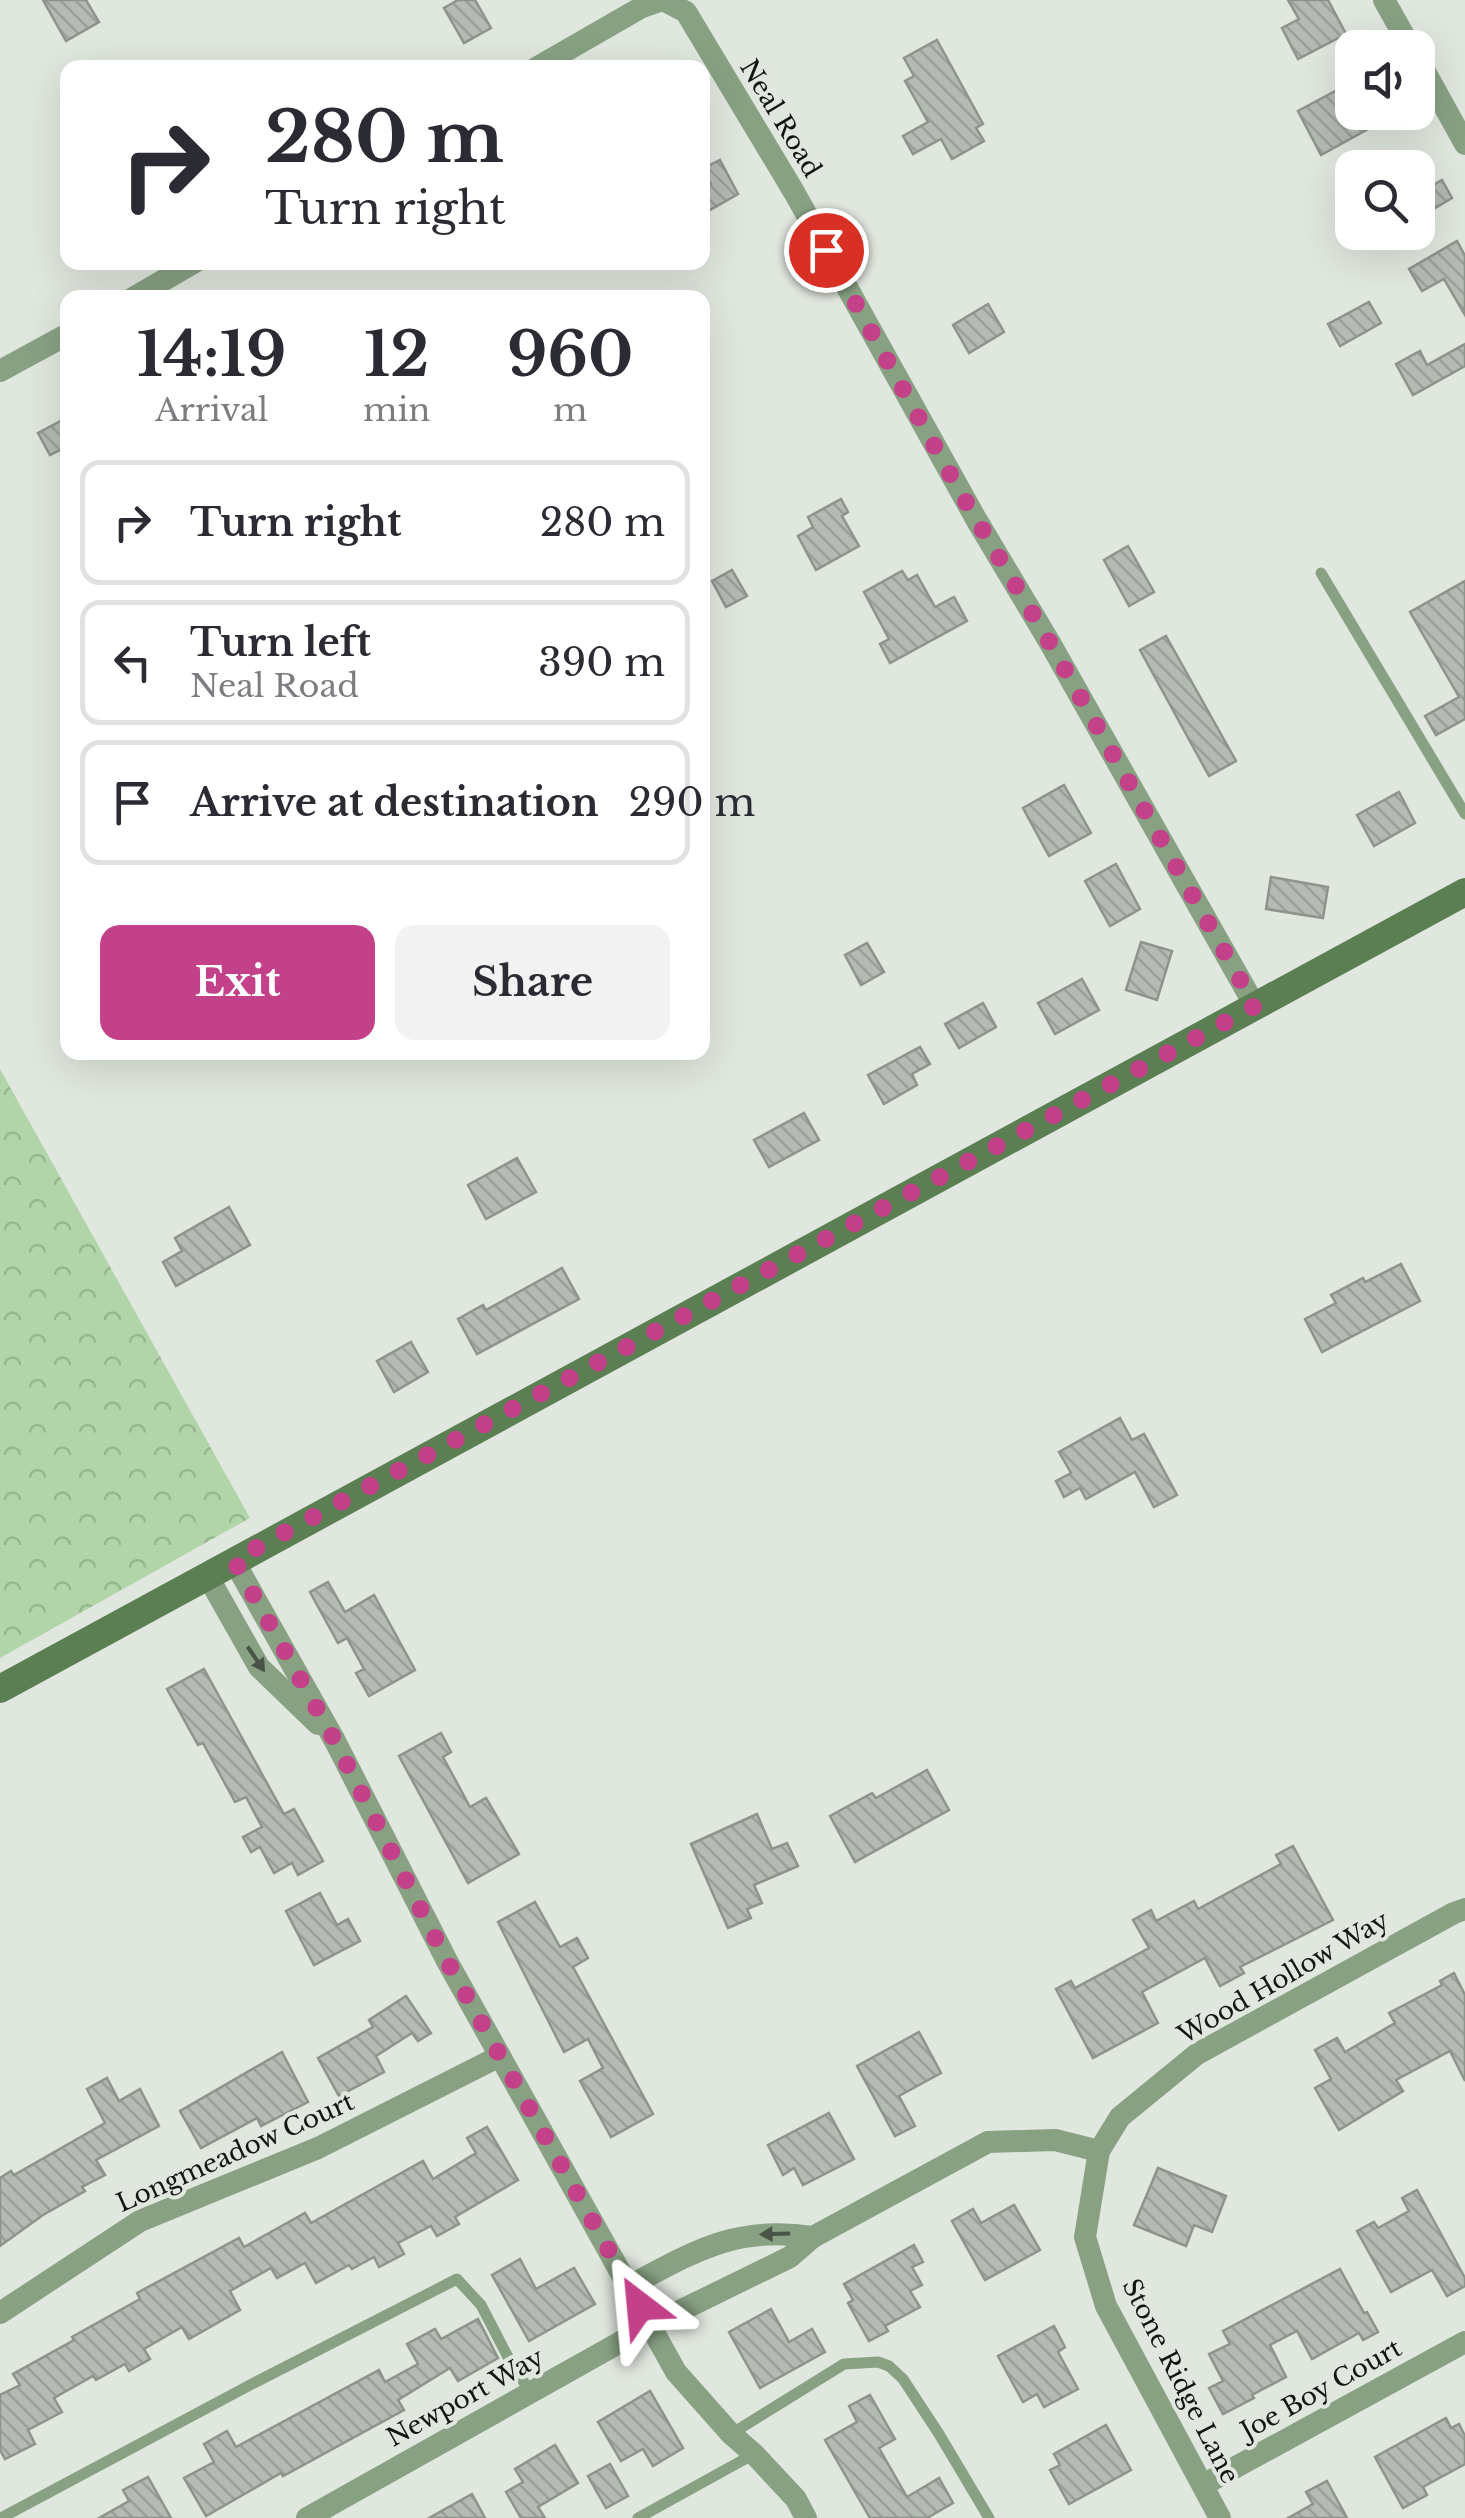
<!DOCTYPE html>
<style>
body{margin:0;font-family:"Libre Baskerville",serif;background:#f2f2f3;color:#2b2b33;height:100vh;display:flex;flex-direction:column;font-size:38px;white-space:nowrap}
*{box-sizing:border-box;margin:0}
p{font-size:32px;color:#7c7c81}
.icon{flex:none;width:55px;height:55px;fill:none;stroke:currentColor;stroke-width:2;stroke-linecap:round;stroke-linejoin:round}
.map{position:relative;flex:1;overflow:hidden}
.panel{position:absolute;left:60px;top:290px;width:650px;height:770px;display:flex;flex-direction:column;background:#fff;border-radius:20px;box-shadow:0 10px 40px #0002}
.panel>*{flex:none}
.top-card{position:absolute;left:60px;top:60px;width:650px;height:210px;border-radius:20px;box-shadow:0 10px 40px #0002;background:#fff;color:#2b2b33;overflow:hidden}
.controls{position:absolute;left:1335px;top:30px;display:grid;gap:20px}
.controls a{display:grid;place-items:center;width:100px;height:100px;border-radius:20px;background:#fff;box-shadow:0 10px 40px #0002;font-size:50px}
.pin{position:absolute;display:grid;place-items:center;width:85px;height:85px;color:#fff;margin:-42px;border:5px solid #fff;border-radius:50%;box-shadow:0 2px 10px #0007}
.me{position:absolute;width:110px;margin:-55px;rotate:331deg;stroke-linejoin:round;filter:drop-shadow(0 0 8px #0008)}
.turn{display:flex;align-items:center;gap:35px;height:210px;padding:0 40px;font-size:45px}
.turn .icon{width:130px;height:130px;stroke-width:2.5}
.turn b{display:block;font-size:70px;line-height:85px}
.eta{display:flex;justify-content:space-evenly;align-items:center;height:170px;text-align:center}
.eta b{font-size:60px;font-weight:700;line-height:70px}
.cta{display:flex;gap:20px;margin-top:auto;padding:20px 40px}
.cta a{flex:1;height:115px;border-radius:20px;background:#c34189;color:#fff;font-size:40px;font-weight:700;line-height:115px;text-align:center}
.cta a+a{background:#f2f2f3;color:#2b2b33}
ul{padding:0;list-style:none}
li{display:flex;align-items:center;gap:30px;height:125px;margin:0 20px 15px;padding:0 20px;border:5px solid #e1e1e2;border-radius:20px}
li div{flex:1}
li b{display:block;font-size:38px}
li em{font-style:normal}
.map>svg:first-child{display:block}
.forest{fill:url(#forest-crowns)}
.building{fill:url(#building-back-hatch);stroke:#8d948b;stroke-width:2.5}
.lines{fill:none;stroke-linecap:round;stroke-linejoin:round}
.service{stroke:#88a183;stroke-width:11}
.minor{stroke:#88a183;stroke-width:22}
.secondary{stroke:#5b7f53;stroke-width:28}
.oneway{fill:#485445}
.route{stroke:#c34189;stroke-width:18;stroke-dasharray:0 32.4}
.labels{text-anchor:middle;stroke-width:8;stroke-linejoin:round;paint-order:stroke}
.street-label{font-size:25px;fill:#131512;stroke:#e0e7de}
</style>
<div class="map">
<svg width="1465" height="2518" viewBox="0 0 1465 2518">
<defs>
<pattern id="forest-crowns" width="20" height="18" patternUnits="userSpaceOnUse" patternTransform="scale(2.5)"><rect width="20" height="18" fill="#b1d5a9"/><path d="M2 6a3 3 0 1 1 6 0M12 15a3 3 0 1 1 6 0" fill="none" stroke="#97b690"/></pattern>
<pattern id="building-back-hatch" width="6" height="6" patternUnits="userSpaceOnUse" patternTransform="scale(2.5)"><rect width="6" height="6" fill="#b4bbb3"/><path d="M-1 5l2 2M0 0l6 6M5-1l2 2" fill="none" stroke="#9aa099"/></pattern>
</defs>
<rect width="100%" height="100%" fill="#e0e7de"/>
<polygon class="forest" points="0,1069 250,1518 0,1658"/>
<g class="building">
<polygon points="43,0 86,0 99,22 66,41"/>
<polygon points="458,0 475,0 491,28 464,43 444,8"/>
<polygon points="1288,0 1328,0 1346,34 1298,59 1282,28 1299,19"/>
<polygon points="937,40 983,124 976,128 984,141 952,159 941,139 913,154 903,136 928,122 905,81 914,76 904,58"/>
<polygon points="1352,82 1352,112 1399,112 1321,155 1298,111"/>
<polygon points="720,160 738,194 710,210 702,196 702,189 711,184 702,169"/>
<polygon points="1442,180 1452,198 1418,218 1418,194"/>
<polygon points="1457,241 1465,256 1465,315 1444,279 1422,291 1409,269"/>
<polygon points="1369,302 1381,323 1340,346 1328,324"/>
<polygon points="988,304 1004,332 969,353 953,325"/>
<polygon points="1465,344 1465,366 1413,395 1396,364 1420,351 1427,365"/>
<polygon points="68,417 68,446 50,455 38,433"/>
<polygon points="841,499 848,512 842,516 859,546 816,570 798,536 813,527 808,517"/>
<polygon points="1128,546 1154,592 1129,606 1104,560"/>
<polygon points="732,570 747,596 726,607 712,581"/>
<polygon points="902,571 908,580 917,575 935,607 954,597 967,621 890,663 880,644 889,639 864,592"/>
<polygon points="1465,581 1465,719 1436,735 1425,716 1459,697 1410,612"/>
<polygon points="1166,636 1236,761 1209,776 1140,650"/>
<polygon points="1064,785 1091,833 1049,856 1023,808"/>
<polygon points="1399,792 1415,823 1374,846 1357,815"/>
<polygon points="1116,864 1140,909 1110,926 1085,881"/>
<polygon points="1271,877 1328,887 1323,918 1266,909"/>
<polygon points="1141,942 1172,951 1157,1000 1126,990"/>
<polygon points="867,943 884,972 861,985 845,955"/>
<polygon points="1082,979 1099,1010 1055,1034 1038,1003"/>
<polygon points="983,1003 996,1027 959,1048 945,1024"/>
<polygon points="920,1047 930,1064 912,1074 917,1085 884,1104 868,1075"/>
<polygon points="804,1113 819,1140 769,1167 754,1140"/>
<polygon points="517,1158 536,1192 486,1219 468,1185"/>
<polygon points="229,1207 250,1245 176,1286 163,1262 182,1251 175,1238"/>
<polygon points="1401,1264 1420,1301 1322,1352 1305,1319 1336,1303 1331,1295 1363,1278 1365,1282"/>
<polygon points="562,1268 579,1299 477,1354 458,1319 483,1305 486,1310"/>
<polygon points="411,1342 428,1372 394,1392 377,1361"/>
<polygon points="1120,1418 1132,1440 1144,1434 1177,1495 1154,1507 1135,1472 1086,1499 1080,1488 1064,1497 1056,1481 1071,1473 1059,1452"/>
<polygon points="328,1582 345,1612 374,1595 415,1670 369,1696 356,1673 364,1669 347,1638 338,1643 310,1592"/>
<polygon points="204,1669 284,1814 294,1809 323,1861 298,1875 292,1863 274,1873 260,1847 251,1852 243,1837 262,1827 246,1797 235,1802 203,1743 198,1745 167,1689"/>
<polygon points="441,1733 451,1752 443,1757 470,1807 486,1798 519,1854 468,1883 399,1756"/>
<polygon points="927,1770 949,1810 855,1862 830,1816 872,1793 876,1798"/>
<polygon points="757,1814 772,1849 787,1843 798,1866 754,1885 762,1903 747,1909 751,1918 728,1928 691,1844"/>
<polygon points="1293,1846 1333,1920 1240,1967 1244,1973 1220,1986 1205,1958 1142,1992 1158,2023 1093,2058 1056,1989 1071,1981 1075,1988 1149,1948 1133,1920 1151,1910 1156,1921 1194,1901 1198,1909 1281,1864 1276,1855"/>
<polygon points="320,1893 337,1925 348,1919 360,1941 314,1965 286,1911"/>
<polygon points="535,1902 560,1947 577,1938 588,1958 573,1967 653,2114 611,2137 580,2081 603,2068 588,2039 564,2052 498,1922"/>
<polygon points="1454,1973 1465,1995 1465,2081 1450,2051 1396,2080 1403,2091 1339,2130 1315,2088 1331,2079 1315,2050 1337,2038 1345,2052 1395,2023 1389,2013 1442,1985 1440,1981"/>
<polygon points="406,1996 431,2033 418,2041 412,2033 376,2056 384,2072 339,2096 318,2058 373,2027 369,2020"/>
<polygon points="919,2032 941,2073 899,2096 915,2126 895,2136 857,2066"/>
<polygon points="282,2052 308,2102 261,2126 257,2118 201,2148 180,2111"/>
<polygon points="107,2078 119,2101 140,2089 159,2126 96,2160 105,2175 82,2187 85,2191 43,2215 0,2246 0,2178 11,2171 14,2175 105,2123 87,2089"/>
<polygon points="829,2113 854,2159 803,2185 794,2168 783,2175 768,2145"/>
<polygon points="487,2127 518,2180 455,2217 459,2224 437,2236 431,2226 398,2243 404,2254 379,2267 374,2257 352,2269 349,2265 316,2283 305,2263 277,2278 271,2268 230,2291 240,2310 189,2339 182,2327 144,2349 150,2359 129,2371 125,2364 96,2380 93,2376 54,2398 62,2412 28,2430 35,2444 5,2459 0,2450 0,2395 20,2385 13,2374 74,2340 72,2337 140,2299 137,2293 239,2238 244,2247 305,2213 311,2223 423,2161 433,2179 476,2153 467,2138"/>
<polygon points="1158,2168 1226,2196 1212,2232 1194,2225 1186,2246 1134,2225"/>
<polygon points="1417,2190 1465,2278 1465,2286 1447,2296 1432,2270 1391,2292 1357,2231 1374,2222 1378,2228 1409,2211 1402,2198"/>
<polygon points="1014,2205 1040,2250 985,2280 952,2221 973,2209 981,2223"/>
<polygon points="914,2245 923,2262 912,2267 922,2285 910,2291 920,2307 885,2326 888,2331 869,2341 848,2303 853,2300 844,2284"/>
<polygon points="520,2259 536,2289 574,2268 595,2304 529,2341 492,2275"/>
<polygon points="1340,2269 1364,2313 1367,2312 1378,2332 1363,2340 1359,2333 1312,2359 1297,2331 1270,2345 1286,2377 1252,2395 1254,2398 1223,2414 1209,2388 1223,2381 1209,2354 1230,2344 1223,2331"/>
<polygon points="771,2309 789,2342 812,2329 825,2352 760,2388 729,2332"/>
<polygon points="478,2319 498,2358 458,2381 450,2368 398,2400 404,2410 283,2476 281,2473 206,2516 184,2478 214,2462 204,2444 227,2431 236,2447 379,2370 385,2382 418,2364 407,2344 435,2329 441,2339"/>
<polygon points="1054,2326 1065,2347 1058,2352 1078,2389 1044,2407 1037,2394 1023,2402 998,2356"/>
<polygon points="650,2391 683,2448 653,2466 643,2449 621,2461 598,2422"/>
<polygon points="870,2395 895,2439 879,2448 907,2497 939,2478 953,2503 927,2518 870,2518 825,2440 857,2422 849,2406"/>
<polygon points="1446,2418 1451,2428 1459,2424 1465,2436 1465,2464 1423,2487 1427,2495 1403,2508 1375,2457"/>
<polygon points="1106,2425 1131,2470 1069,2504 1050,2470 1060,2465 1054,2454"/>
<polygon points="555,2445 578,2483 538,2507 545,2518 521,2518 506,2492 523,2482 515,2469"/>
<polygon points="610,2464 628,2496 606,2508 588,2476"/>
<polygon points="148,2477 171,2518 99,2518 129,2501 123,2490"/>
<polygon points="1327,2481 1347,2518 1288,2518 1313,2504 1306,2492"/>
<polygon points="472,2494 485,2518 429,2518"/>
</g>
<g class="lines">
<g class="service">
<polyline points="1321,573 1465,814"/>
<polyline points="731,2434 844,2364 878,2362 889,2366 903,2379 939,2434 989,2518"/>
<polyline points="1,2518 250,2385 457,2279 481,2305 508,2357 530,2392"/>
<polyline points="638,2518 754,2454"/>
</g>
<g class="minor">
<polyline points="663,0 686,12 794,192 976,519 1050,643 1255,1006"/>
<polyline points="1384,0 1411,48"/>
<polyline points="1418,59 1465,144"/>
<polyline points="536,68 642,7 662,0"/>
<polyline points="133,298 195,262"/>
<polyline points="0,371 68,334"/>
<polyline points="234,1561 335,1741 447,1961 676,2372 731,2434 754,2454 796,2499 806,2518"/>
<polyline points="207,1575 259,1667 318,1724"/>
<polyline points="813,2237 988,2142 1055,2140 1099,2151"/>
<polyline points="0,2313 140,2221 318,2148 500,2056"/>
<polyline points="1203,2485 1465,2342"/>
<path d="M307,2518l344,-193 139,-68 23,-20c-78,-12 -119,15 -184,49"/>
<polyline points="1220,2518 1106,2306 1085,2237 1099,2151 1120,2117 1197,2054 1454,1913 1465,1909"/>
</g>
<polyline class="secondary" points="0,1689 1465,892"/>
</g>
<defs><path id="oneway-solid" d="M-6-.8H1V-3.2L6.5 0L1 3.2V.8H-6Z" transform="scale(2.5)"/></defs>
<g class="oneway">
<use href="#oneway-solid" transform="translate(256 1659) rotate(56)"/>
<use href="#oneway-solid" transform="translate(775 2234) rotate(178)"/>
</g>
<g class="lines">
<polyline class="route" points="640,2306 447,1961 335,1741 234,1560 1255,1006 1050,643 960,492 826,250"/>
</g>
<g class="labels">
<g class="street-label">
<text transform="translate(781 118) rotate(59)" y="9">Neal Road</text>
<text transform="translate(1283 1977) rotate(-30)" y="9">Wood Hollow Way</text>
<text transform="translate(235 2152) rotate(-24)" y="9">Longmeadow Court</text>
<text transform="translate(1181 2381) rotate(63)" y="9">Stone Ridge Lane</text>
<text transform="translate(1321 2389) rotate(-29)" y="9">Joe Boy Court</text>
<text transform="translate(465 2397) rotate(-29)" y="9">Newport Way</text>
</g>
</g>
</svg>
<div class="controls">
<a><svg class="icon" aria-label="sound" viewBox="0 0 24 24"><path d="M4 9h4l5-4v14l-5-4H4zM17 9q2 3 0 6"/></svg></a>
<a><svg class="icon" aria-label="search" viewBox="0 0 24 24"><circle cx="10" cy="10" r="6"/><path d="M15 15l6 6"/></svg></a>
</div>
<div class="pin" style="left:826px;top:250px;background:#d93025"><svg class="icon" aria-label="arrive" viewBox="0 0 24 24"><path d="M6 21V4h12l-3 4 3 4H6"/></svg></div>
<svg class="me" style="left:640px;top:2306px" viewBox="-20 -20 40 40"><path d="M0-17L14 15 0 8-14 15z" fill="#c34189" stroke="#fff" stroke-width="4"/></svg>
<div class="top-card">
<div class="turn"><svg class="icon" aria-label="right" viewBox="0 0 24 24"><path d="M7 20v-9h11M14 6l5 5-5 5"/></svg><div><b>280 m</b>Turn right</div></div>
</div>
<section class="panel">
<div class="eta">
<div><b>14:19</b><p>Arrival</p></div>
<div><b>12</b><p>min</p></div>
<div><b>960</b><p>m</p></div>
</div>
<ul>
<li><svg class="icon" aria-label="right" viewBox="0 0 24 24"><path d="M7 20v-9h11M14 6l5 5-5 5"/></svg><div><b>Turn right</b></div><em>280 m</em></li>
<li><svg class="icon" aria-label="left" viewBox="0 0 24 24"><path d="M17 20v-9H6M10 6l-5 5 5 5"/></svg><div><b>Turn left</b><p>Neal Road</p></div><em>390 m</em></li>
<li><svg class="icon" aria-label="arrive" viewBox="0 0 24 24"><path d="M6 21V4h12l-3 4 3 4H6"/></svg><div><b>Arrive at destination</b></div><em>290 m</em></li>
</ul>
<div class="cta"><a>Exit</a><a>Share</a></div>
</section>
</div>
